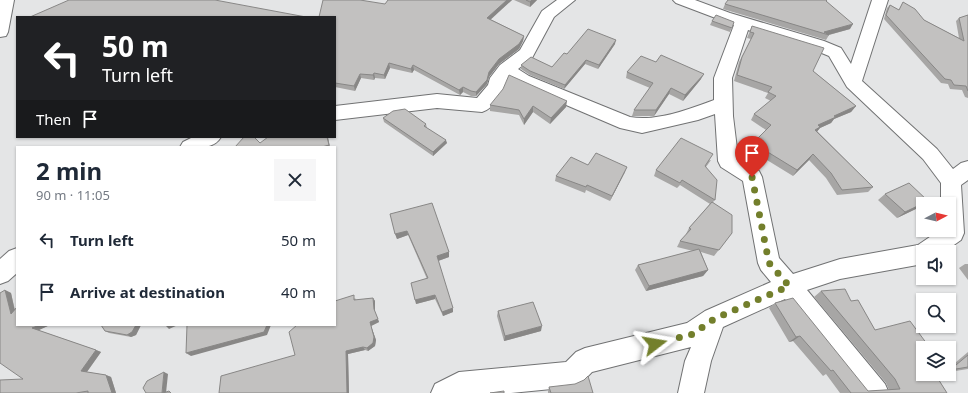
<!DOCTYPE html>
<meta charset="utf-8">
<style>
body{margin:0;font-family:"Noto Sans",sans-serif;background:#f6f6f7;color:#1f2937;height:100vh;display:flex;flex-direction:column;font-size:15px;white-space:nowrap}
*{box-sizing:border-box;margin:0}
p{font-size:13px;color:#747a83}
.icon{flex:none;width:22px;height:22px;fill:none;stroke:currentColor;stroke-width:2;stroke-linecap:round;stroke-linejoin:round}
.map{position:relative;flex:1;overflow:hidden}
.sheet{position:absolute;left:16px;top:146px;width:320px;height:180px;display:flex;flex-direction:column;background:#fff;border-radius:0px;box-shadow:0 1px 3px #0004}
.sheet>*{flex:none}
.top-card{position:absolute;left:16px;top:16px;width:320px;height:122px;border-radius:0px;box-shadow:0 1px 3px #0004;background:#202124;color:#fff;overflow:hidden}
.needle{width:26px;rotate:83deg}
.tools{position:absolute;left:916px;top:197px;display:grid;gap:8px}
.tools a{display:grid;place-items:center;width:40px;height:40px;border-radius:0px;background:#fff;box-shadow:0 1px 3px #0004;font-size:20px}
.pin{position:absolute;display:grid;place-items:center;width:34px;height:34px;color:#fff;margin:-41px -17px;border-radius:50% 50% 50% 0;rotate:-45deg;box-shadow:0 0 4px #0007}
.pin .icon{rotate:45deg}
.me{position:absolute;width:44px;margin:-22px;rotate:76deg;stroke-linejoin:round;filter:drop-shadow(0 0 3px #0008)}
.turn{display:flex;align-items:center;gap:14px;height:84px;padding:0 20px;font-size:18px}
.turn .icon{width:52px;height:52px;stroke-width:2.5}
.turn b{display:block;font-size:28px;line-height:34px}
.then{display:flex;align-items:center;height:38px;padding:0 20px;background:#0003;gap:8px;font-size:15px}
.round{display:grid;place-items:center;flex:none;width:42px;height:42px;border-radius:0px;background:#f6f6f7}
.head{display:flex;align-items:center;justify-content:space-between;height:68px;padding:0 20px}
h1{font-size:24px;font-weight:700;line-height:30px}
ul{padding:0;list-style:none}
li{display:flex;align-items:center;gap:12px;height:52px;padding:0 20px}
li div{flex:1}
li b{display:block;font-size:15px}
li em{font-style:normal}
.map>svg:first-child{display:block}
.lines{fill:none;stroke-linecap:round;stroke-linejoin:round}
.minor-casing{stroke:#717273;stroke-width:2}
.minor{fill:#fff;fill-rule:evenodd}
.wall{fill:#a7a6a5}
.shaded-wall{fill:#888786}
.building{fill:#c2c1c0;stroke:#888786}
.route{stroke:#737f2c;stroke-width:7;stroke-dasharray:0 12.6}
</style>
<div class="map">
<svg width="968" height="393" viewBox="0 0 968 393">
<rect width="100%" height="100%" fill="#e4e5e6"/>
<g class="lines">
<g class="minor-casing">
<g id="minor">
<polygon points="0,0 14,0 8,32 6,36 0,37"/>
<path d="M557,0h18l-21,17 -22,41 -14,11 11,7 101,41c26,5 60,-8 84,-17v-22l20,-53 -58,-22 -3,-3h22l35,13 94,28 17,7 10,16 21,-64h16l-26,81 75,68 16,20 8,-6 7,-2v19l-7,5 3,48 -3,7 -17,12h-21v12l-83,15 -33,11 78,94 4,9h-30l-74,-94 -62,28 -12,34 -7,32h-26l7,-32 6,-14 -99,25 -11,11 -9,4 -61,6h-80l4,-9 24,-12 107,-10 10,-10 9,-4 102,-25 18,-12 66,-29 -10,-12 -3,-7 -15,-82 -22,-14 -3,-6 -3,-47 -17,6 -56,13 -22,-5 -103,-44 -9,-5c-4,12 -13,29 -26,33l-45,-4 -102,12v-14l102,-12 40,4 11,-13 2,-7 10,-13 20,-15 22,-39zM748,30l64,19 17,7 18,31 76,72 18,24v21h8v26h-9l-22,15 -78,14 -47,15 -14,-16 -17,-81 -3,-6 -21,-14 -5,-41 -1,-38z"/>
<path d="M193,137h28c-8,14 -27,10 -41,10l3,-5z"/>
<polygon points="17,248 17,273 8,281 0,284 0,259 9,251"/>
</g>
</g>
<use href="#minor" class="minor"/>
</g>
<g class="wall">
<polygon points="388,0 512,0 490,19 524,36 523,41 519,49 499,64 489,77 487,84 476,96 471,96 463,92 460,95 414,70 412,73 390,68 385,79 375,78 374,80 361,78 355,91 335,87 335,17 385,4"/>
<polygon points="514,0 537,0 530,7"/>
<polygon points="827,1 827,2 850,29 829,35 826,40 723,9 725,4"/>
<polygon points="903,2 924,20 959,38 956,21 959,18 968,15 968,98 965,97 962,90 950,89 948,84 941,83 884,19 887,8 890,5 899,10"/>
<polygon points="712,21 734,22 730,32 710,25"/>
<polygon points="752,26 813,71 856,106 851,112 834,119 831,123 820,128 817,131 873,187 868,192 837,195 826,178 809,160 793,176 749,149 753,143 766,130 751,120 754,114 771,101 765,98 768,93 734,81 739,62 751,39 747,38"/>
<polygon points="615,44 598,69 585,64 564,89 530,75 521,69 521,65 552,67 567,54"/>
<polygon points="656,62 701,79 683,101 669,94 654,116 632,116 634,110 650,88 626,78 627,72"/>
<polygon points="490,105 566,107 550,124 533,112 524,125 519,115 490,111"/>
<polygon points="383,118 426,124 427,128 447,143 433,156 384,122"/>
<polygon points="711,160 706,167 715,200 713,202 732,233 714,256 701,252 708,270 703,276 646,291 635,270 638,265 693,251 677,247 680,241 686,235 686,234 689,228 710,204 680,185 677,188 654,176 656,170"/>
<polygon points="588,165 625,172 610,201 586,190 585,193 555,181 556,176"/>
<polygon points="885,194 928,201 924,204 923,204 923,205 920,207 897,218 878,200"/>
<polygon points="390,214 449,252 449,257 438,261 453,312 443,316 435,299 416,304 427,279 408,235 397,239"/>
<polygon points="965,264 968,264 968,280 959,268"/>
<polygon points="5,290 11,293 15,310 50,325 38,330 96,350 101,352 87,372 106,375 111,377 116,393 0,393 23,379"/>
<polygon points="821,291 851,301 875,330 923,374 935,374 947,393 840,393 826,374 823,376 793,341 789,342 769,308 775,303 868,391 889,390 886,383 814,297"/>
<polygon points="355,298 356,300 373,298 375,301 375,313 379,322 371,326 376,340 375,346 368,351 365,350 348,354 349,393 219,393 295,355"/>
<polygon points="498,311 541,331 504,341 497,316"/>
<polygon points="101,325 141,325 136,335 131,337 109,333 105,331"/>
<polygon points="968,352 968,369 949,372 949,368"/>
<polygon points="549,387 593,393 548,393 548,391"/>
</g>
<g class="shaded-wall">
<polygon points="507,0 512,0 487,23 487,18"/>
<polygon points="532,0 537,0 530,7 530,2"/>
<polygon points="853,24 850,29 828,35 824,32"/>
<polygon points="524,36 523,41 519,49 499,64 489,77 487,84 476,96 476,92 489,72 499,59"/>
<polygon points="616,40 615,44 598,69 599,65"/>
<polygon points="586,60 585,64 564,89 565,85"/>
<polygon points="389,63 390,68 385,79 384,75"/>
<polygon points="413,65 414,70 412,73 411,69"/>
<polygon points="374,73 375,78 374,80 373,75"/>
<polygon points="360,74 361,78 355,91 354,86"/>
<polygon points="704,74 701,79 683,101 685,95"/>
<polygon points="463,87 463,92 460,95 459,90"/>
<polygon points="671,88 669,94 654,116 656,110"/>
<polygon points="567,101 566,107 550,124 551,118"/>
<polygon points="533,106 533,112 524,125 524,119"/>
<polygon points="856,106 851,112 834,119 831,123 820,128 816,133 811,135 818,125 834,116"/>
<polygon points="327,137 328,137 330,147 322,147"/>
<polygon points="446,140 447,143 433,156 433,152"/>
<polygon points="813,154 809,160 793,176 797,170"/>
<polygon points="627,167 625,172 610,201 612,196"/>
<polygon points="928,201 924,204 923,204 923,205 920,207 897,218 905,212"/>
<polygon points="407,231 408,235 397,239 395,234"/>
<polygon points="449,252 449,257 438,261 437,256"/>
<polygon points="708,270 703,276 646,291 649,286"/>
<polygon points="5,290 11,293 16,317 11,314"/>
<polygon points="435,295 435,299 416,304 415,300"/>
<polygon points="373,298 375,301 375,313 374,309"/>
<polygon points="453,308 453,312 443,316 442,312"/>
<polygon points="378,319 379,322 371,326 376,340 375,346 368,351 367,348 370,322"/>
<polygon points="40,325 50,325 37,331 32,328"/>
<polygon points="136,325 141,325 136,335 131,337 127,335"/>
<polygon points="165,325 178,325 169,329"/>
<polygon points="267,325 271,325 267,335 191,356 186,353"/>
<polygon points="542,326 541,331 504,341 505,336"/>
<polygon points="800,336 793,341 789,342 796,337"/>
<polygon points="363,347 365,350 348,354 349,393 347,393 346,351"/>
<polygon points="96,350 101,352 86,373 81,371"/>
<polygon points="164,372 168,374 166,393 162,393"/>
<polygon points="106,375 111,377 116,393 112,393"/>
</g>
<g class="building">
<polygon points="69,0 215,0 306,17 30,17"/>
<polygon points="323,0 360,0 385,4 388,0 507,0 487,18 524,36 519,44 499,59 489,72 487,80 476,92 471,91 463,87 459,90 413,65 411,69 389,63 384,75 374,73 373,75 360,74 354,86 335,83 335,17 319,17"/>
<polygon points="526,0 532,0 530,2"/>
<polygon points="728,0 826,0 827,1 826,1 853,24 824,32 829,35 725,4"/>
<polygon points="903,2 915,9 924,20 964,41 959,18 968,15 968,91 966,86 954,85 951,80 945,79 886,15 890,5 899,10"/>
<polygon points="716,15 734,22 732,28 712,21"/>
<polygon points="752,26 824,48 813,71 856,106 834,116 836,117 818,125 820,127 815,130 873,187 842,190 831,173 813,154 797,170 753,143 771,125 754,114 776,96 768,92 772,87 737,75 742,57 754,33 750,32"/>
<polygon points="588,29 616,40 599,65 586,60 565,85 530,71 521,65 531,57 552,67 564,53 567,54"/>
<polygon points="661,55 704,74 685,95 671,88 656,110 634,110 653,83 627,72 641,56 656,62"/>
<polygon points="509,75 567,101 551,118 533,106 524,119 519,110 490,105 503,89"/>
<polygon points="405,109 426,124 424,126 446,140 433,152 383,118 393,111"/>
<polygon points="244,137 254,137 260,143 268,137 327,137 329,145 322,147 235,147"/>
<polygon points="681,138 713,154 705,166 717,180 715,200 682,180 680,183 656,170"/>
<polygon points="596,153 627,167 612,196 587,185 586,187 556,176 571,157 588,165"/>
<polygon points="909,183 928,201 905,212 885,194"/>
<polygon points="712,202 732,215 732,233 719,250 680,241 691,229 689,228"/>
<polygon points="432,203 449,252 437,256 453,308 442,312 435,295 415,300 411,283 428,278 407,231 395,234 390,214"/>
<polygon points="699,249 708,270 649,286 638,265"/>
<polygon points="845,289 851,301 858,300 875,330 910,321 930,348 923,348 923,374 935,374 947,393 851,393 833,370 831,371 800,336 796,337 775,303 793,298 868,391 900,389 895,379 821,291"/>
<polygon points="5,290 11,314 17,307 17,325 40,325 32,328 96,350 81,371 106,375 112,393 88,393 88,391 76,393 0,393 0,380 23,379 0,363 0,293"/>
<polygon points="354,295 354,300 373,298 374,309 378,319 370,322 374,337 373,343 367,348 363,347 346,351 347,393 219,393 221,376 295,355 289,332 297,325 335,325 335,301"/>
<polygon points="533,302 542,326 505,336 498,311"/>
<polygon points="101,325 136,325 132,332 127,335 105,331"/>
<polygon points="187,325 267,325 264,332 186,353"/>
<polygon points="968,355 968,367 950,370"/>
<polygon points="164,372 162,393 146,393 143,388 147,381"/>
<polygon points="588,376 593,393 551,393 549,387 575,384 584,380"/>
<polygon points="169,391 171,393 163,393"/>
<polygon points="504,391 504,393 490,393"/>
</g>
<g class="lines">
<polyline class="route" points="655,344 693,334 714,319 789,286 769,263 752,177"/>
</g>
</svg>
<div class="tools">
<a><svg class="needle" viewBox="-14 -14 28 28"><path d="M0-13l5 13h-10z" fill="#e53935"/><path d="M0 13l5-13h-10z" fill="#747a83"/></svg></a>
<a><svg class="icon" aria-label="sound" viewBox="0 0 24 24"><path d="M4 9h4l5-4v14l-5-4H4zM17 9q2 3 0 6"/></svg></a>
<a><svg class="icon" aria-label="search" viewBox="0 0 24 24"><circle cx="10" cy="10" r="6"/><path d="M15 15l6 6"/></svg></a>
<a><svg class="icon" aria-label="layers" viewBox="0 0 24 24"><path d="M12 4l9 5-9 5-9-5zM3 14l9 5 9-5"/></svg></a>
</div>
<div class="pin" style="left:752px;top:177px;background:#d93025"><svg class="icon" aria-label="arrive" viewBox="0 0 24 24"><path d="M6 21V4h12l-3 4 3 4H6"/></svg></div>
<svg class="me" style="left:655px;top:344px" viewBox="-20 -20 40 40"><path d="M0-17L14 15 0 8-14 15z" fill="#737f2c" stroke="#fff" stroke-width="4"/></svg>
<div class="top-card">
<div class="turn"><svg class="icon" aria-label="left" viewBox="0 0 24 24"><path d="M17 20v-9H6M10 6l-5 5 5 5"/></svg><div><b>50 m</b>Turn left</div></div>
<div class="then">Then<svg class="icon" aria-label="arrive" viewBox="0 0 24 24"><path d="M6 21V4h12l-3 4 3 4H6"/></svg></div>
</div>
<section class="sheet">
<div class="head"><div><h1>2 min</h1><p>90 m · 11:05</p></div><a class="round"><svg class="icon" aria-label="close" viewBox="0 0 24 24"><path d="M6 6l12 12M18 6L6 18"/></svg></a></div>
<ul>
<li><svg class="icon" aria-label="left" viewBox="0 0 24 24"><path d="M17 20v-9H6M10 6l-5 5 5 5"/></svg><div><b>Turn left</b></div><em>50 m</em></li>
<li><svg class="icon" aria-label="arrive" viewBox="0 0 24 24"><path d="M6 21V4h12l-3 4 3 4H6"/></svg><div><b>Arrive at destination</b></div><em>40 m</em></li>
</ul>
</section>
</div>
